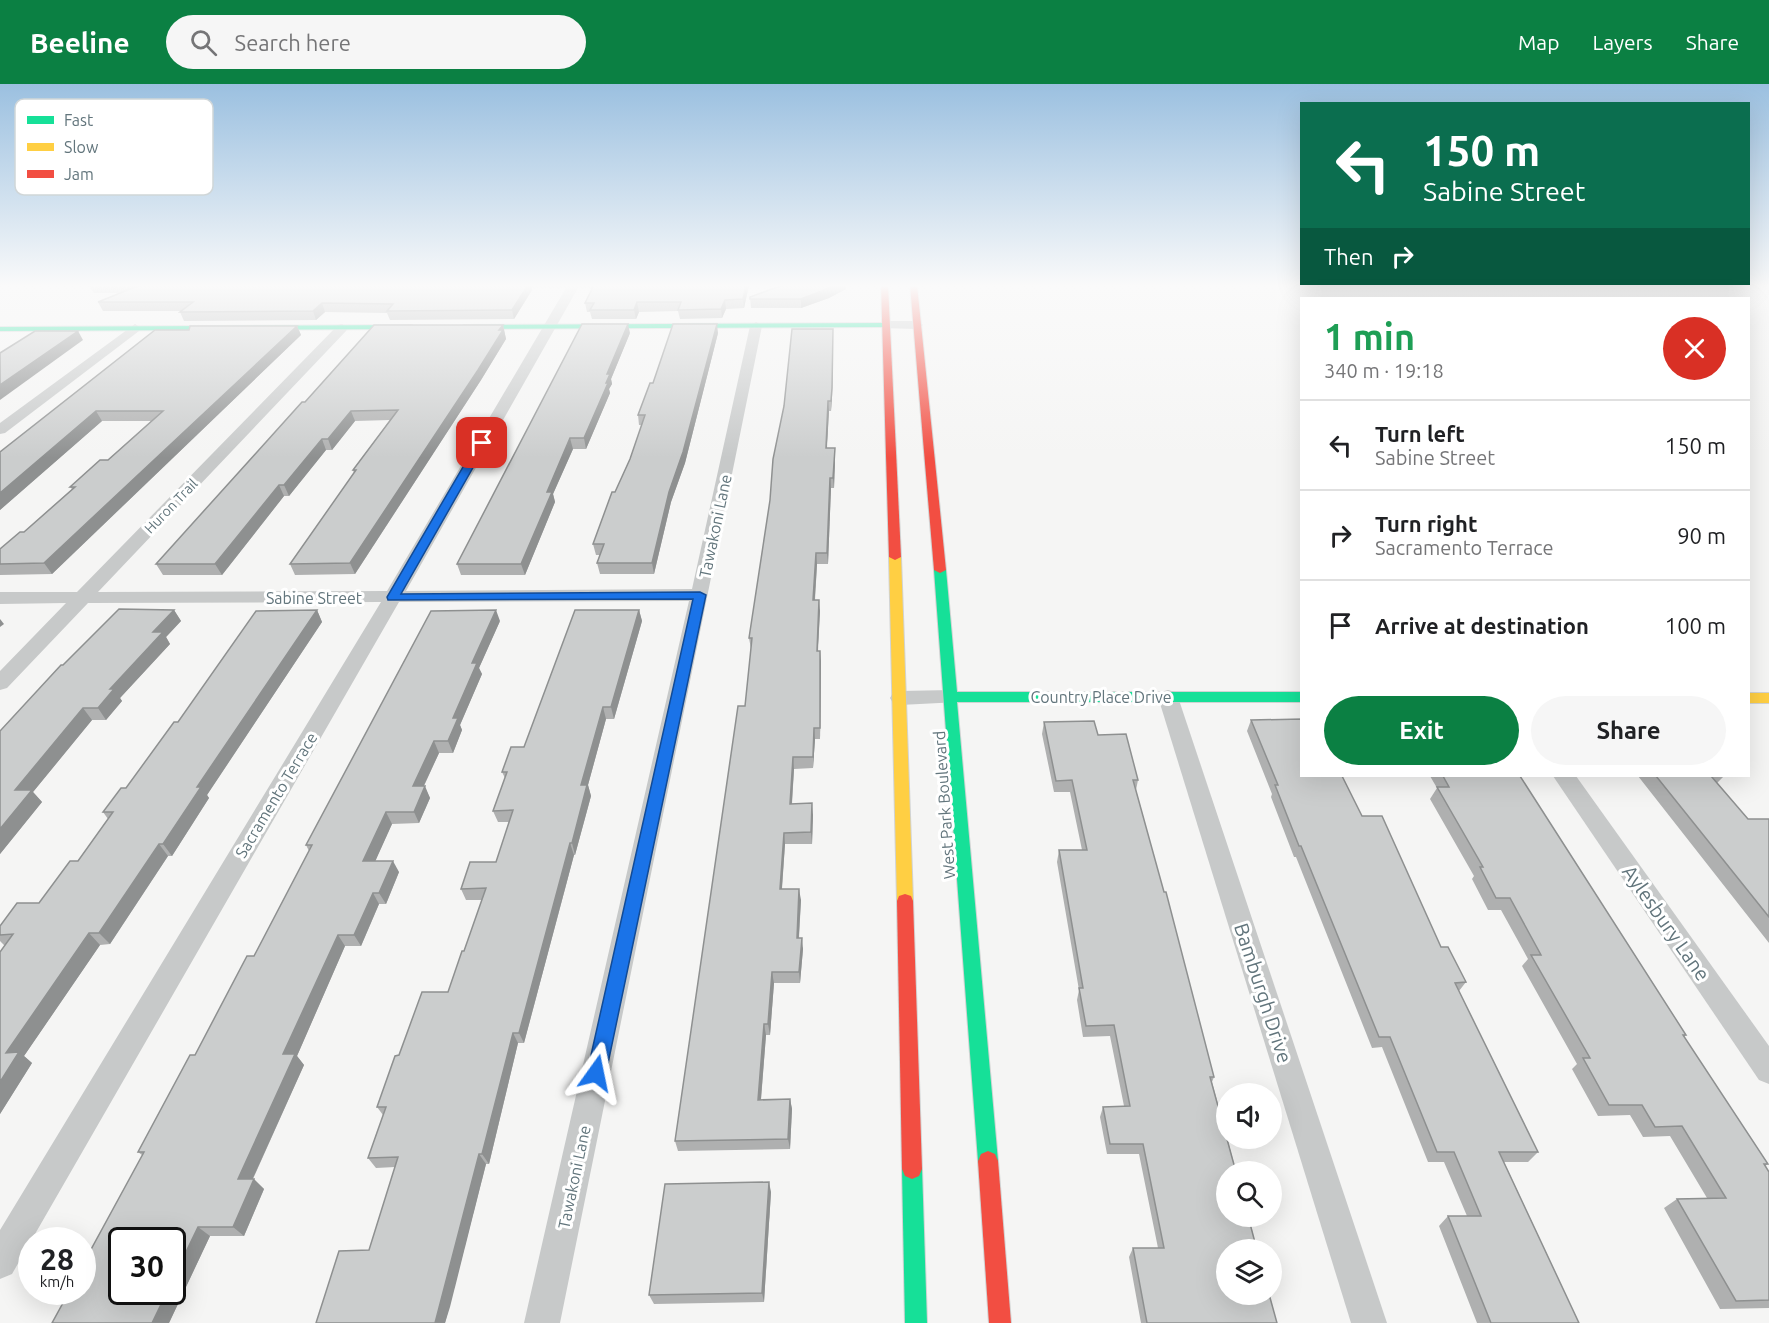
<!DOCTYPE html>
<meta charset="utf-8">
<style>
body{margin:0;font-family:Ubuntu,sans-serif;background:#f6f6f6;color:#202124;height:100vh;display:flex;flex-direction:column;font-size:22px;white-space:nowrap}
*{box-sizing:border-box;margin:0}
p{font-size:20px;color:#757577}
.icon{flex:none;width:33px;height:33px;fill:none;stroke:currentColor;stroke-width:2;stroke-linecap:round;stroke-linejoin:round}
.map{position:relative;flex:1;overflow:hidden}
.side{position:absolute;left:1300px;top:213px;width:450px;height:480px;display:flex;flex-direction:column;background:#fff;border-radius:0px;box-shadow:0 6px 24px #0002}
.side>*{flex:none}
.guide{position:absolute;left:1300px;top:18px;width:450px;height:183px;border-radius:0px;box-shadow:0 6px 24px #0002;background:#0b6e4f;color:#fff;overflow:hidden}
.buttons{position:absolute;left:1216px;top:999px;display:grid;gap:12px}
.buttons a{display:grid;place-items:center;width:66px;height:66px;border-radius:50%;background:#fff;box-shadow:0 6px 24px #0002;font-size:30px}
.speed{position:absolute;left:18px;top:1143px;display:flex;gap:12px;font-size:30px;font-weight:700;text-align:center}
.speed>*{display:grid;place-content:center;width:78px;height:78px;border-radius:50%;background:#fff;box-shadow:0 6px 24px #0002;line-height:1}
.speed small{font-size:15px;font-weight:400}
.speed .limit{border:3px solid #111;border-radius:9px;background:#fff;color:#111}
.pin{position:absolute;display:grid;place-items:center;width:51px;height:51px;color:#fff;margin:-26px;border-radius:12px;box-shadow:0 3px 9px #0006}
.me{position:absolute;width:66px;margin:-33px;rotate:12deg;stroke-linejoin:round;filter:drop-shadow(0 0 4px #0008)}
.turn{display:flex;align-items:center;gap:21px;height:126px;padding:0 24px;font-size:27px}
.turn .icon{width:78px;height:78px;stroke-width:2.5}
.turn b{display:block;font-size:42px;line-height:51px}
.then{display:flex;align-items:center;height:57px;padding:0 24px;background:#0003;gap:12px;font-size:22px}
.round{display:grid;place-items:center;flex:none;width:63px;height:63px;border-radius:32px;background:#f6f6f6}
.headline{display:flex;align-items:center;justify-content:space-between;height:102px;padding:0 24px}
h1{font-size:36px;font-weight:700;line-height:45px;color:#1e9e55}
.cta{display:flex;gap:12px;margin-top:auto;padding:12px 24px}
.cta a{flex:1;height:69px;border-radius:36px;background:#0b8043;color:#fff;font-size:24px;font-weight:700;line-height:69px;text-align:center}
.cta a+a{background:#f6f6f6;color:#202124}
ul{padding:0;list-style:none}
li{display:flex;align-items:center;gap:18px;height:90px;padding:0 24px;border-top:2px solid #e0e0e0}
li div{flex:1}
li b{display:block;font-size:22px}
li em{font-style:normal}
header{display:flex;align-items:center;gap:36px;box-sizing:border-box;height:84px;padding:0 30px;background:#0b8043;color:#fff}
header strong{font-size:28px}
nav{display:flex;gap:33px;margin-inline-start:auto;font-size:21px}
.search{width:420px;height:54px;background:#f6f6f6;display:flex;align-items:center;gap:15px;box-sizing:border-box;padding:0 21px;border-radius:33px;color:#757577;font-size:22px}
.map>svg:first-child{display:block}
.lines{fill:none;stroke-linecap:round;stroke-linejoin:round}
.fast-casing{stroke:#d1d3d3;stroke-width:2}
.slow-casing{stroke:#d1d3d3;stroke-width:2}
.jam-casing{stroke:#d1d3d3;stroke-width:2}
.street{fill:#c7c9c9;fill-rule:evenodd}
.fast{fill:#16e098;fill-rule:evenodd}
.slow{fill:#ffcf43;fill-rule:evenodd}
.jam{fill:#f24e42;fill-rule:evenodd}
.wall{fill:#afb0b0}
.shaded-wall{fill:#8e9090}
.building{fill:#cbcdcd;stroke:#8e9090;stroke-width:1.5}
.route{fill:#1a73e8;stroke:#114b97;stroke-width:1.5}
.labels{text-anchor:middle;stroke-width:6;stroke-linejoin:round;paint-order:stroke}
.far-street-label{font-size:14px;fill:#62757c;stroke:#fff}
.street-label{font-size:16px;fill:#62757c;stroke:#fff}
.near-street-label{font-size:20px;fill:#62757c;stroke:#fff}
.key{fill:#fff;stroke:#d0d6d8;stroke-width:1.5}
.key-label{font-size:16px;fill:#62757c}
</style>
<header>
<strong>Beeline</strong>
<div class="search"><svg class="icon" aria-label="search" viewBox="0 0 24 24"><circle cx="10" cy="10" r="6"/><path d="M15 15l6 6"/></svg>Search here</div>
<nav><a>Map</a><a>Layers</a><a>Share</a></nav>
</header>
<div class="map">
<svg width="1769" height="1239" viewBox="0 0 1769 1239">
<rect width="100%" height="100%" fill="#f5f5f4"/>
<g class="lines">
<g class="fast-casing">
<g id="fast">
<polygon points="885,239 888,239 888,243 464,245 460,243 464,241"/>
<polygon points="412,241 413,243 409,245 0,247 0,243"/>
<polygon points="940,483 946,486 957,608 1302,608 1302,618 957,618 998,1077 995,1084 988,1087 981,1084 978,1077 934,486"/>
<polygon points="912,1075 919,1078 922,1085 927,1239 905,1239 902,1085 905,1078"/>
</g>
</g>
<g class="slow-casing">
<g id="slow">
<polygon points="895,470 901,473 913,817 911,822 905,824 899,822 897,817 889,473"/>
<rect x="1749" y="609" width="20" height="10"/>
</g>
</g>
<g class="jam-casing">
<g id="jam">
<polygon points="881,201 888,201 901,473 895,476 889,473"/>
<polygon points="910,201 917,201 946,486 940,489 934,486"/>
<polygon points="905,810 911,812 913,817 922,1085 919,1092 912,1095 905,1092 902,1085 897,817 899,812"/>
<polygon points="988,1067 995,1070 998,1077 1011,1239 989,1239 978,1077 981,1070"/>
</g>
</g>
<g class="street">
<polygon points="496,201 598,201 592,204 578,204 406,507 692,505 750,242 756,238 762,242 560,1239 524,1239 689,517 399,518 12,1190 0,1195 0,1146 381,518 88,519 7,604 0,606 0,587 66,519 0,520 0,508 77,508 338,241 342,240 348,244 346,247 98,508 387,507 566,204 502,204"/>
<polygon points="885,237 917,237 923,241 917,245 881,244 879,241 881,238"/>
<polygon points="135,240 141,244 139,247 5,349 0,350 0,339"/>
<polygon points="952,606 959,608 962,613 959,618 900,621 893,619 890,614 893,609 900,607"/>
<polygon points="1168,606 1175,608 1178,613 1387,1239 1351,1239 1158,613 1161,608"/>
<polygon points="1553,692 1576,692 1769,962 1769,1000 1759,996"/>
</g>
<use href="#fast" class="fast"/>
<use href="#slow" class="slow"/>
<use href="#jam" class="jam"/>
</g>
<g class="wall">
<polygon points="89,201 531,201 532,206 514,235 390,236 387,229 325,228 316,236 184,237 180,228 181,227 103,227 98,218 119,209 94,209"/>
<polygon points="749,201 744,224 726,225 722,234 680,235 678,227 639,228 636,235 592,235 590,228 587,228 585,219"/>
<polygon points="846,205 829,214 801,224 751,224 750,213"/>
<polygon points="503,241 506,255 481,296 355,490 295,491 290,480 354,389 353,386 390,336 355,337 332,366 326,366 289,412 284,412 222,491 163,491 156,480 305,318"/>
<polygon points="297,242 301,251 52,490 0,491 0,465 24,448 72,405 70,403 108,376 151,337 102,337 0,426 0,368 189,246"/>
<polygon points="630,249 611,295 612,300 609,305 610,309 586,365 573,365 553,410 555,418 525,491 461,491 457,480"/>
<polygon points="718,249 685,379 671,418 654,490 600,490 597,479 600,471 596,471 593,460 615,408 630,375 642,341 639,341 638,331 653,299"/>
<polygon points="833,254 832,313 831,327 829,327 827,364 835,375 834,404 831,404 828,480 817,480 815,516 820,527 818,567 821,578 820,655 815,655 813,684 794,685 792,720 813,731 812,760 785,760 782,805 801,816 799,854 803,865 800,899 774,899 770,951 766,951 761,1016 790,1015 792,1025 790,1065 678,1067 675,1057 745,622 751,565 749,554"/>
<polygon points="174,526 181,537 166,553 170,560 120,614 122,617 106,636 92,636 33,708 42,718 0,770 0,647 63,581"/>
<polygon points="317,526 322,538 207,711 209,714 172,772 168,772 110,860 100,861 24,972 32,979 0,1030 0,868 5,862 0,857 0,842 39,819 78,777 108,735 103,728 126,704 178,638"/>
<polygon points="639,526 642,537 614,635 606,635 588,701 591,712 575,771 574,771 524,959 518,959 489,1080 486,1080 445,1239 316,1239 369,1166 395,1083 376,1084 368,1074 383,1031 377,1023 399,971 448,908 464,867 482,816 466,816 461,805 496,778 509,738 498,738 493,727 505,694 502,688"/>
<polygon points="500,537 479,584 482,590 460,641 462,646 453,669 439,669 424,702 430,714 419,739 392,740 375,777 399,788 386,820 379,820 361,862 345,862 297,972 304,981 253,1095 264,1105 244,1152 210,1152 169,1239 142,1071 138,1068 254,872 309,767 306,761"/>
<polygon points="1251,636 1362,732 1441,863 1466,898 1459,907 1538,1068 1528,1078 1504,1078 1579,1239 1477,1239 1439,1142 1448,1132 1467,1132 1444,1078 1428,1078 1382,963 1372,964 1296,773 1294,773 1271,713 1272,710 1247,647"/>
<polygon points="1044,638 1098,651 1138,696 1136,706 1214,993 1212,998 1277,1239 1141,1239 1129,1173 1133,1164 1158,1164 1139,1070 1107,1070 1100,1033 1103,1023 1124,1022 1110,952 1083,953 1077,916 1079,906 1057,778 1059,766 1082,766 1070,708 1054,708 1042,650"/>
<polygon points="1430,692 1520,692 1686,951 1684,953 1768,1080 1765,1082 1769,1088 1769,1224 1720,1225 1664,1124 1677,1115 1707,1114 1670,1052 1643,1053 1630,1031 1598,1032 1572,985 1577,980 1522,882 1528,875 1501,826 1488,826 1472,795 1474,792 1430,715 1437,704"/>
<polygon points="1638,692 1724,692 1717,699 1748,735 1769,735 1769,859"/>
<polygon points="771,1108 764,1218 654,1220 649,1211"/>
</g>
<g class="shaded-wall">
<polygon points="528,201 531,201 532,206 514,235 512,226"/>
<polygon points="746,201 749,201 744,224 743,215"/>
<polygon points="837,201 846,201 846,205 829,214 801,224 801,215"/>
<polygon points="725,216 726,225 722,234 721,225"/>
<polygon points="637,218 639,228 636,235 634,226"/>
<polygon points="322,219 325,228 316,236 313,227"/>
<polygon points="628,240 630,249 611,295 612,300 609,305 610,309 586,365 584,354 607,290"/>
<polygon points="717,240 718,249 685,379 671,418 654,490 652,479 669,408"/>
<polygon points="503,241 506,255 481,296 355,490 350,479"/>
<polygon points="297,242 301,251 52,490 44,479"/>
<polygon points="78,247 83,256 0,316 0,301"/>
<polygon points="833,254 832,313 831,327 831,317"/>
<polygon points="828,317 829,327 826,375 826,364"/>
<polygon points="96,327 102,337 0,426 0,409"/>
<polygon points="351,327 355,337 332,366 328,355"/>
<polygon points="570,354 573,365 553,410 555,418 525,491 521,480 547,408"/>
<polygon points="322,355 326,366 289,412 284,401"/>
<polygon points="835,364 835,375 834,404 833,394"/>
<polygon points="830,394 831,404 828,480 827,469"/>
<polygon points="279,401 284,412 222,491 215,480"/>
<polygon points="816,469 817,480 814,527 813,516"/>
<polygon points="819,516 820,527 817,578 817,567"/>
<polygon points="174,526 181,537 166,553 170,560 120,614 122,617 106,636 98,624 110,605 153,548"/>
<polygon points="317,526 322,538 207,711 209,714 172,772 163,760 197,703"/>
<polygon points="496,526 500,537 479,584 482,590 460,641 462,646 453,669 448,657 453,634 472,579"/>
<polygon points="639,526 642,537 614,635 611,623"/>
<polygon points="0,535 4,540 0,543"/>
<polygon points="820,567 821,578 820,655"/>
<polygon points="603,623 606,635 588,701 591,712 575,771 572,759 581,701"/>
<polygon points="83,624 92,636 33,708 42,718 0,770 0,745 15,706"/>
<polygon points="814,644 815,655 813,684 813,673"/>
<polygon points="434,657 439,669 418,714 413,702"/>
<polygon points="793,673 794,685 791,731 790,720"/>
<polygon points="425,702 430,714 419,739 414,728"/>
<polygon points="812,719 813,731 812,760 811,748"/>
<polygon points="386,728 392,740 370,789 363,777"/>
<polygon points="784,749 785,760 781,816 780,805"/>
<polygon points="570,759 574,771 524,959 519,949"/>
<polygon points="159,760 168,772 110,860 99,849"/>
<polygon points="393,777 399,788 386,820 379,809"/>
<polygon points="799,805 801,816 798,865 797,854"/>
<polygon points="373,809 379,820 361,862 354,851"/>
<polygon points="89,849 100,861 24,972 32,979 0,1030 0,998 6,969"/>
<polygon points="338,851 345,862 297,972 304,981 248,1105 238,1095 283,970"/>
<polygon points="802,854 803,865 800,899 799,888"/>
<polygon points="772,888 774,899 770,951 768,940"/>
<polygon points="764,940 766,951 760,1026 758,1016"/>
<polygon points="513,949 518,959 489,1080 482,1070"/>
<polygon points="790,1015 792,1025 790,1065 788,1055"/>
<polygon points="479,1070 486,1080 450,1223 445,1239 435,1239"/>
<polygon points="254,1095 264,1105 244,1152 233,1143"/>
<polygon points="769,1098 771,1108 764,1218 762,1209"/>
<polygon points="198,1143 210,1152 169,1239 152,1239 167,1208 172,1208 172,1197"/>
</g>
<g class="building">
<polygon points="140,201 528,201 512,226 387,227 393,220 322,219 313,227 180,228 193,218 98,218"/>
<polygon points="594,201 746,201 743,215 725,216 721,225 678,226 681,218 637,218 634,226 590,226 594,219 585,219"/>
<polygon points="783,201 837,201 801,215 750,215 750,213"/>
<polygon points="582,240 628,240 607,290 610,290 606,299 608,299 584,354 570,354 547,408 552,408 521,480 457,480"/>
<polygon points="673,240 717,240 683,368 669,408 652,479 597,479 604,460 593,460 612,408 615,408 630,375 645,331 638,331 650,299 653,299"/>
<polygon points="374,241 503,241 499,246 503,246 478,286 350,479 290,480 356,386 353,386 398,326 351,327 328,355 322,355 284,401 279,401 215,480 156,480 302,318 305,318"/>
<polygon points="190,242 297,242 44,479 0,480 0,465 20,448 24,448 75,403 70,403 100,376 108,376 163,327 96,327 0,409 0,368 155,246 189,246"/>
<polygon points="792,245 833,245 832,304 831,317 828,317 826,364 835,364 833,394 830,394 827,469 816,469 813,516 819,516 817,567 820,567 820,644 814,644 813,673 793,673 790,720 812,719 811,748 784,749 780,805 799,805 797,854 802,854 799,888 772,888 768,940 764,940 758,1016 790,1015 788,1055 675,1057 738,622 745,622 752,554 749,554 770,416 773,375 784,322"/>
<polygon points="35,247 78,247 0,301 0,269"/>
<polygon points="119,525 174,526 153,548 163,548 110,605 114,605 98,624 83,624 15,706 32,706 0,745 0,647 61,581 63,581"/>
<polygon points="317,526 197,703 201,703 163,760 159,760 99,849 89,849 6,969 19,968 0,998 0,868 13,850 0,851 0,842 17,819 39,819 70,777 78,777 113,728 103,728 121,704 126,704 174,638 178,638 256,527"/>
<polygon points="496,526 472,579 477,579 453,634 458,634 448,657 434,657 413,702 425,702 414,728 386,728 363,777 393,777 379,809 373,809 354,851 338,851 283,970 295,970 238,1095 254,1095 233,1143 198,1143 172,1197 172,1156 122,1156 122,1208 167,1208 152,1239 52,1239 69,1208 82,1208 82,1182 144,1068 138,1068 190,971 195,971 247,872 254,872 312,761 306,761 431,527"/>
<polygon points="575,526 639,526 611,623 603,623 581,701 587,701 572,759 570,759 519,949 513,949 482,1070 479,1070 435,1239 316,1239 339,1167 369,1166 398,1073 368,1074 386,1023 377,1023 395,972 399,971 422,908 448,908 462,867 464,867 486,804 461,805 470,778 496,778 513,726 493,727 507,688 502,688 511,663 524,663"/>
<polygon points="1302,635 1302,692 1342,692 1362,732 1382,732 1441,863 1448,863 1466,898 1455,899 1538,1068 1499,1068 1579,1239 1491,1239 1448,1132 1481,1132 1454,1068 1437,1068 1390,953 1379,953 1301,762 1299,762 1275,701 1278,701 1251,636"/>
<polygon points="1094,637 1098,651 1126,650 1138,696 1133,696 1164,808 1166,808 1214,993 1210,993 1236,1088 1227,1088 1227,1132 1248,1132 1257,1166 1227,1166 1227,1210 1269,1210 1277,1239 1147,1239 1133,1164 1164,1164 1143,1060 1110,1060 1103,1023 1130,1022 1114,941 1086,942 1079,904 1083,904 1059,766 1087,766 1072,696 1056,697 1044,638"/>
<polygon points="1443,692 1520,692 1686,951 1683,951 1768,1080 1764,1080 1769,1088 1769,1216 1736,1217 1677,1115 1726,1114 1682,1042 1655,1043 1642,1021 1609,1021 1583,974 1590,974 1531,871 1541,871 1510,814 1496,814 1480,783 1483,783 1437,703 1449,703"/>
<polygon points="1656,692 1711,692 1748,735 1769,735 1769,833"/>
<polygon points="769,1098 762,1209 649,1211 665,1100"/>
</g>
<linearGradient id="sky" x2="0" y2="1"><stop stop-color="#9bc0e0"/><stop offset="0.54" stop-color="#fafafa"/><stop offset="1" stop-color="#fafafa" stop-opacity="0"/></linearGradient>
<rect width="1769" height="374" fill="url(#sky)"/>
<polygon class="route" points="482,356 487,359 401,510 700,508 706,511 606,989 603,995 596,998 589,995 587,989 693,515 388,516 387,513 477,359"/>
<g class="labels">
<g class="far-street-label">
<text transform="translate(171 422) rotate(-46)" y="5">Huron Trail</text>
</g>
<g class="street-label">
<text transform="translate(715 442) rotate(-78)" y="6">Tawakoni Lane</text>
<text x="314" y="520">Sabine Street</text>
<text x="1101" y="619">Country Place Drive</text>
<text transform="translate(276 711) rotate(-59)" y="6">Sacramento Terrace</text>
<text transform="translate(944 721) rotate(-94)" y="6">West Park Boulevard</text>
<text transform="translate(574 1093) rotate(-78)" y="6">Tawakoni Lane</text>
</g>
<g class="near-street-label">
<text transform="translate(1666 839) rotate(55)" y="7">Aylesbury Lane</text>
<text transform="translate(1263 909) rotate(72)" y="7">Bamburgh Drive</text>
</g>
</g>
<rect x="15" y="15" width="198" height="96" rx="9" class="key"/>
<rect x="27" y="32" width="27" height="8" fill="#16e098"/>
<rect x="27" y="59" width="27" height="8" fill="#ffcf43"/>
<rect x="27" y="86" width="27" height="8" fill="#f24e42"/>
<g class="key-label">
<text x="64" y="42">Fast</text>
<text x="64" y="69">Slow</text>
<text x="64" y="96">Jam</text>
</g>
</svg>
<div class="buttons">
<a><svg class="icon" aria-label="sound" viewBox="0 0 24 24"><path d="M4 9h4l5-4v14l-5-4H4zM17 9q2 3 0 6"/></svg></a>
<a><svg class="icon" aria-label="search" viewBox="0 0 24 24"><circle cx="10" cy="10" r="6"/><path d="M15 15l6 6"/></svg></a>
<a><svg class="icon" aria-label="layers" viewBox="0 0 24 24"><path d="M12 4l9 5-9 5-9-5zM3 14l9 5 9-5"/></svg></a>
</div>
<div class="speed"><div>28<small>km/h</small></div><div class="limit">30</div></div>
<div class="pin" style="left:482px;top:359px;background:#d93025"><svg class="icon" aria-label="arrive" viewBox="0 0 24 24"><path d="M6 21V4h12l-3 4 3 4H6"/></svg></div>
<svg class="me" style="left:596px;top:989px" viewBox="-20 -20 40 40"><path d="M0-17L14 15 0 8-14 15z" fill="#1a73e8" stroke="#fff" stroke-width="4"/></svg>
<div class="guide">
<div class="turn"><svg class="icon" aria-label="left" viewBox="0 0 24 24"><path d="M17 20v-9H6M10 6l-5 5 5 5"/></svg><div><b>150 m</b>Sabine Street</div></div>
<div class="then">Then<svg class="icon" aria-label="right" viewBox="0 0 24 24"><path d="M7 20v-9h11M14 6l5 5-5 5"/></svg></div>
</div>
<section class="side">
<div class="headline"><div><h1>1 min</h1><p>340 m · 19:18</p></div><a class="round" style="background:#d93025;color:#fff"><svg class="icon" aria-label="close" viewBox="0 0 24 24"><path d="M6 6l12 12M18 6L6 18"/></svg></a></div>
<ul>
<li><svg class="icon" aria-label="left" viewBox="0 0 24 24"><path d="M17 20v-9H6M10 6l-5 5 5 5"/></svg><div><b>Turn left</b><p>Sabine Street</p></div><em>150 m</em></li>
<li><svg class="icon" aria-label="right" viewBox="0 0 24 24"><path d="M7 20v-9h11M14 6l5 5-5 5"/></svg><div><b>Turn right</b><p>Sacramento Terrace</p></div><em>90 m</em></li>
<li><svg class="icon" aria-label="arrive" viewBox="0 0 24 24"><path d="M6 21V4h12l-3 4 3 4H6"/></svg><div><b>Arrive at destination</b></div><em>100 m</em></li>
</ul>
<div class="cta"><a>Exit</a><a>Share</a></div>
</section>
</div>
